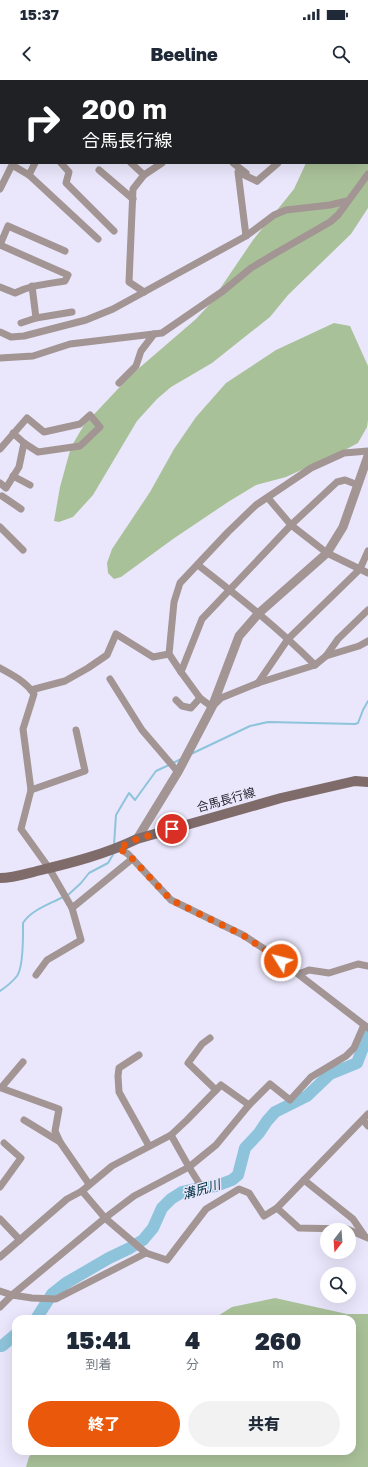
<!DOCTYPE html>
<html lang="ja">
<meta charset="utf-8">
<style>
body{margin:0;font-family:"Golos Text","Noto Sans JP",sans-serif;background:#f2f2f3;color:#1f2937;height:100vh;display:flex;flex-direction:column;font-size:15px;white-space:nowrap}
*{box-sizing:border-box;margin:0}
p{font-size:13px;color:#747a83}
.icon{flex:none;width:22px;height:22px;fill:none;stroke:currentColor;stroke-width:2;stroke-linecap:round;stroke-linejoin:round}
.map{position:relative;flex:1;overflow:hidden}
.side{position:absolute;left:12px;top:1235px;width:344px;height:140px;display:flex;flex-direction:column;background:#fff;border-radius:12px;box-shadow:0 4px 16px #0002}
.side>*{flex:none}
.hud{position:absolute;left:0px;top:0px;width:368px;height:84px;box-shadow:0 4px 16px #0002;background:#202124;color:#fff;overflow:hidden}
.needle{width:26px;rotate:197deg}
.fabs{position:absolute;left:320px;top:1143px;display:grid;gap:8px}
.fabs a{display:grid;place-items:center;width:36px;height:36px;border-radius:50%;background:#fff;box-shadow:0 4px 16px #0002;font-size:20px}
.pin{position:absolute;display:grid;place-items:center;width:34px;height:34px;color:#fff;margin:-17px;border:2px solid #fff;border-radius:50%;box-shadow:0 1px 4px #0007}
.me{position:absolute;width:44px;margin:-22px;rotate:306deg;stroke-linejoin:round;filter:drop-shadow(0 0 3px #0008)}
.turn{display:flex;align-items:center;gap:14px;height:84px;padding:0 16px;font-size:18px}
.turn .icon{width:52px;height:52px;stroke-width:2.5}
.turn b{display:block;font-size:28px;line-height:34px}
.eta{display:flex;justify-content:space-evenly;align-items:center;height:68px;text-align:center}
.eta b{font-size:24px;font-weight:800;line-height:28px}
.button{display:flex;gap:8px;margin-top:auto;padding:8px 16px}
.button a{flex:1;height:46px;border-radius:24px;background:#ea580c;color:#fff;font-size:16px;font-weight:800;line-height:46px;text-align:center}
.button a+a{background:#f2f2f3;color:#1f2937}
.status{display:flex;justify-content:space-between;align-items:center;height:28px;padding:0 20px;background:#fff;direction:ltr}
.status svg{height:11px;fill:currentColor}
header{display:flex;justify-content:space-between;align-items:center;height:52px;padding:0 16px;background:#fff;font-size:18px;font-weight:800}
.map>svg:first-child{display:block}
.green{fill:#a9c199}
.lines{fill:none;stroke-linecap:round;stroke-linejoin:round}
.stream{stroke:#8ec4db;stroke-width:2}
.river{stroke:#8ec4db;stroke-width:12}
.minor{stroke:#a29593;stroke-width:7}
.tertiary{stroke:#a29593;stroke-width:9}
.secondary{stroke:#7f6c6a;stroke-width:10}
.route{stroke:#ea580c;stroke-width:7;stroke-dasharray:0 12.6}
.labels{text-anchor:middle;stroke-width:3;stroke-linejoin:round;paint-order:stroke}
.street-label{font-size:12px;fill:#24232c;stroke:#eae7fc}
.water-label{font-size:13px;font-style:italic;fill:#003141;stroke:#eae7fc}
</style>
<div class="status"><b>15:37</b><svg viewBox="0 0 49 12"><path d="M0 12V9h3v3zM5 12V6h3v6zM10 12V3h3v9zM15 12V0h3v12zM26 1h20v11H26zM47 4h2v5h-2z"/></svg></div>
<header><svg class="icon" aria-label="back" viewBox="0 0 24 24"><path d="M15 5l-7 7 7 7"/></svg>Beeline<svg class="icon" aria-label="search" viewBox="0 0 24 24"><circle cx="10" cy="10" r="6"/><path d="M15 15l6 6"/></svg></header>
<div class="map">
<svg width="368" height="1387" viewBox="0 0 368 1387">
<rect width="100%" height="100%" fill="#eae7fc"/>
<g class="green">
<polygon points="339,0 368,0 368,128 351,154 288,215 270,237 212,283 171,307 157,319 137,341 93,415 73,437 59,442 54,441 60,407 71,367 84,345 131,295 196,239 209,225 253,160 294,109 306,83 367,83 367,1"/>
<polygon points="334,243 350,246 368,286 368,340 367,347 358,363 345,370 286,397 256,405 228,422 173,459 121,497 114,499 108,493 107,483 112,469 150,412 174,369 196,337 226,303 276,270"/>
<polygon points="275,1218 347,1234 368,1234 368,1387 26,1387 29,1377 34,1371 352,1371 352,1239 213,1239 232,1227"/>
</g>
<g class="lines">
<g class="stream">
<polyline points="191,674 250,646 268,642 355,644 358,643 363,630 368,621"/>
<polyline points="173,683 181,679"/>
<polyline points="114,765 116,735 129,713 135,720 156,691 169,685"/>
<polyline points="67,816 81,803 89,793 108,783 114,773"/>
<path d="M0,911c6,-4 13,-10 17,-15 7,-10 6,-40 6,-53 8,-13 27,-19 40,-26"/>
</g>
<g class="river">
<polyline points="36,1239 52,1214 66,1203 109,1178 130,1168 143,1160 153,1148 162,1128 171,1119 182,1112 199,1108 216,1106 232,1100 238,1095 245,1068 259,1053 267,1041 275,1032 307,1016 330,994 357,983 368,954"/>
<polyline points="0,1266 2,1266 16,1254"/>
</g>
<g class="minor">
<polyline points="124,0 125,1"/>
<polyline points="223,0 224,1"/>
<polyline points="302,0 303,1"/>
<polyline points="38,1 39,0"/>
<polyline points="95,1 96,0"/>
<polyline points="162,1 164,0"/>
<polyline points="199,1 200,0"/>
<polyline points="61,83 69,92 66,103 114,151"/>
<polyline points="131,83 144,95"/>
<polyline points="233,83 246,93"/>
<polyline points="99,90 133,119"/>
<polyline points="29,95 98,159"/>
<polyline points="257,101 278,83"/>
<polyline points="0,109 12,85 29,95 35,83"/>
<polyline points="246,156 238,92 257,101"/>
<path d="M0,165l68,30 -3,6c-18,3 -34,4 -50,12l-15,-6"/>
<polyline points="0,165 8,146 65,171"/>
<polyline points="144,212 129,202 133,109 144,95 162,83"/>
<polyline points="36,238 72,232"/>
<polyline points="21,243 36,238 32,206"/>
<polyline points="0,252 11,257 24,256 86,240 113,229 144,212 246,156 274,135 286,130 330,125 347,121"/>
<polyline points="0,278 33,276 70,264 162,253 223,211 251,188 276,173 330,142 338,135 368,94"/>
<polyline points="119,303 136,286 141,271 154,254"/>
<polyline points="0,369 27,338 44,352 80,344 90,335 100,347 80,366 38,372 24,363 13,353"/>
<polyline points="368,371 344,373 311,388 256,425 228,452 180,503 174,522 169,574 181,592 200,618 212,627 221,618 258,603 315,585 326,576 338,559 368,530"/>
<polyline points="13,396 30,405"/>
<polyline points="0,403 6,408 19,387 24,363"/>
<polyline points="2,416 21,429"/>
<polyline points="268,418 291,445 327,473 368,493"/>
<polyline points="0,447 23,470"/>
<path d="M198,485c41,32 80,63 117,100"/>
<polyline points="326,576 359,566 368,561"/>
<path d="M0,588c13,7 26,14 34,26l-11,35 8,61 -10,39 28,39 23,40 9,32 -34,20 -11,15"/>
<polyline points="181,592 202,539 291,445 337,402 345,400 358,405"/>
<polyline points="110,599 142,650 178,692"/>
<polyline points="258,603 288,559 360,489 368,471"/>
<polyline points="31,610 65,601 88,588 107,575 116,554 153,577 169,574"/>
<polyline points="176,620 182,626 191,628 200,618"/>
<polyline points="31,710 85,691 76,650"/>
<polyline points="119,768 128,774 171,820 243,855 272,874 368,948"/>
<polyline points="72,828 132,779"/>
<polyline points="299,894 309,890 329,893 358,884 368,886"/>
<polyline points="210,958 202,964 188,983 216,1010"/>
<polyline points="139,975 119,988 118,996 119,1012 149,1066"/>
<polyline points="23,982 1,1008 59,1029 55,1051 60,1062"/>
<polyline points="24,1040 60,1062 89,1104"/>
<polyline points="363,1040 368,1046"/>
<polyline points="171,1055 189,1087 204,1111"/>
<polyline points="304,1100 353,1139 364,1155"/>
<polyline points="0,1107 21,1078 4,1063"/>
<polyline points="82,1111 105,1138 146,1173 167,1180 206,1129 239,1109 249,1113 264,1136 277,1128 368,1034"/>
<polyline points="277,1128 299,1148 347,1149 368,1158"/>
<polyline points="0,1139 20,1160"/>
<polyline points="0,1177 67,1119 82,1111 112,1086 171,1055 187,1040 221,1005 249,1025"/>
<polyline points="0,1211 12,1215 32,1218 56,1219 146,1173"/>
<polyline points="0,1227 12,1215 105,1138 134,1116 189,1087 216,1065 249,1025 270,1004 290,1020 311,997 346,976 354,968 364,945"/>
</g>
<polyline class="tertiary" points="137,759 178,692 212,627 239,556 259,533 327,473 343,447 368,376"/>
<path class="secondary" d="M0,798c12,0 25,-4 37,-7 34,-8 69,-17 100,-32l144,-41 74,-17 13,1"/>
</g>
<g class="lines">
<polyline class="route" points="172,749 137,759 118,768 128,774 171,820 243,855 281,881"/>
</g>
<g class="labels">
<g class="street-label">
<text transform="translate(226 720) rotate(-16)" y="4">合馬長行線</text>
</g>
<g class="water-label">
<text transform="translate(201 1109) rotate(-16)" y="5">溝尻川</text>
</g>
</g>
</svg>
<div class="fabs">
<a><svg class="needle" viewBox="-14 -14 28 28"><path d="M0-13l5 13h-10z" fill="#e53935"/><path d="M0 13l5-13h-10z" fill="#747a83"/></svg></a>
<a><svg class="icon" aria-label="search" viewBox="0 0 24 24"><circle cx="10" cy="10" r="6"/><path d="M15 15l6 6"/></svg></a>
</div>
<div class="pin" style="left:172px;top:749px;background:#d93025"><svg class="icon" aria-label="arrive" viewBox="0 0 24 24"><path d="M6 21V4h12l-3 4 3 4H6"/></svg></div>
<svg class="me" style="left:281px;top:881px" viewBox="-20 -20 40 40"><circle r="17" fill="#ea580c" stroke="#fff" stroke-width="3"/><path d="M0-11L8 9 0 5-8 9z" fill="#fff"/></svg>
<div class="hud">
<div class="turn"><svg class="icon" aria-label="right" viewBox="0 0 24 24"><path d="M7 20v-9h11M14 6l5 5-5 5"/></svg><div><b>200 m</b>合馬長行線</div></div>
</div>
<section class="side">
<div class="eta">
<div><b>15:41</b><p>到着</p></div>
<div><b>4</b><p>分</p></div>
<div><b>260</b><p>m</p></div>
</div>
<div class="button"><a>終了</a><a>共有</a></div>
</section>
</div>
